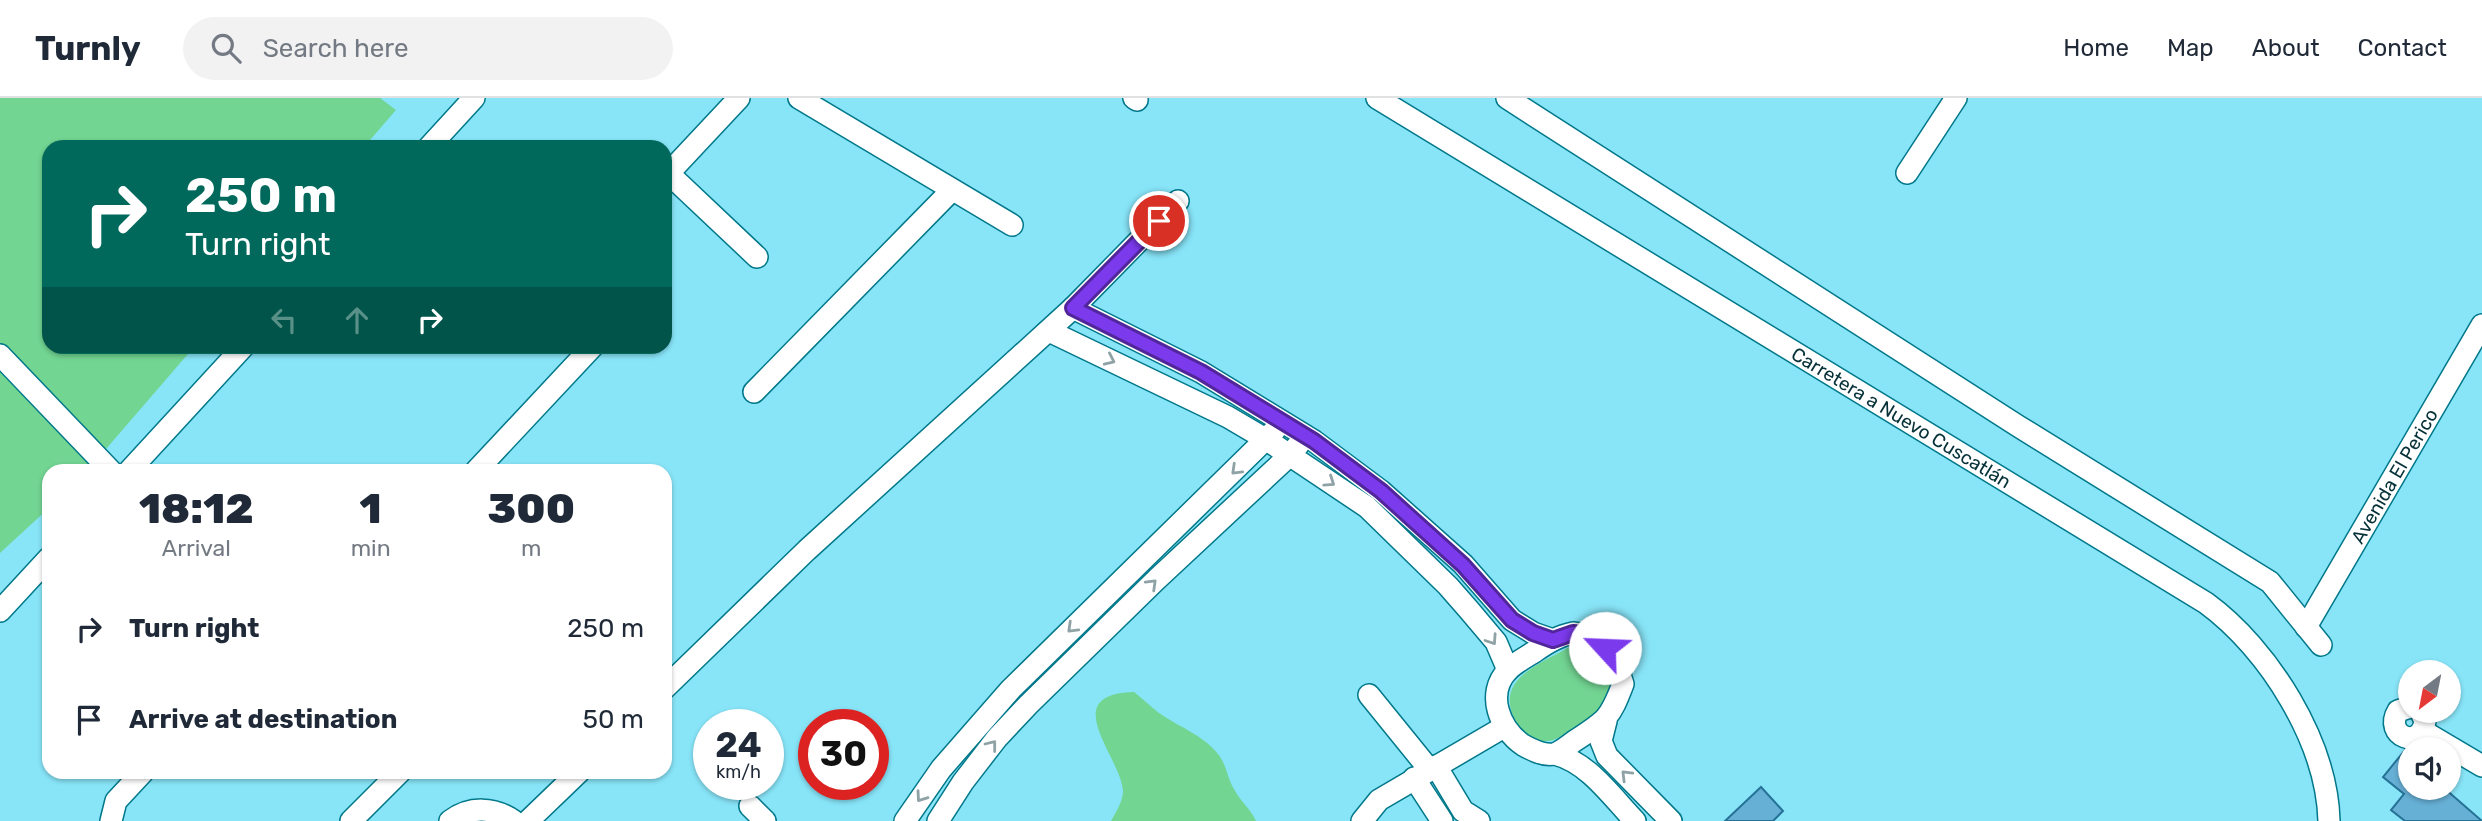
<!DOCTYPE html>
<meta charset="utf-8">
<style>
body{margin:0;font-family:Rubik,sans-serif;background:#f2f2f3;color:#1f2937;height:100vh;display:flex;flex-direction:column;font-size:26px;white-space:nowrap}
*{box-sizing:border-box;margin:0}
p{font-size:23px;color:#747a83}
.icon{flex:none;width:38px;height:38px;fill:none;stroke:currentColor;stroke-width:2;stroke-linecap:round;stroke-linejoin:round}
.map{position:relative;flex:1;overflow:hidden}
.panel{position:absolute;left:42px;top:366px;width:630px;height:315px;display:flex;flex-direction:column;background:#fff;border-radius:21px;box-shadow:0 2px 5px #0004}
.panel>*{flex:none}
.hud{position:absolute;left:42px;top:42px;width:630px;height:214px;border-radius:21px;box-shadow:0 2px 5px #0004;background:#00695c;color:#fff;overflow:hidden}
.needle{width:46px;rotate:212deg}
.fabs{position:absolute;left:2398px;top:562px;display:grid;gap:14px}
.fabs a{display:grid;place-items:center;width:63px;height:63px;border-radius:50%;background:#fff;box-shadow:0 2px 5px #0004;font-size:35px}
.speed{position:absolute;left:693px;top:611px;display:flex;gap:14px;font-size:35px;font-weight:700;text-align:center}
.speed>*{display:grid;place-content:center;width:91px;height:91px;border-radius:50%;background:#fff;box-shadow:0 2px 5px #0004;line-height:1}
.speed small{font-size:18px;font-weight:400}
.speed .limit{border:10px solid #d22;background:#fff;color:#111}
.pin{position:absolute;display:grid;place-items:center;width:60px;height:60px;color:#fff;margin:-30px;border:4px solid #fff;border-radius:50%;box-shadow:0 2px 7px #0007}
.me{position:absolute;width:77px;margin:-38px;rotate:295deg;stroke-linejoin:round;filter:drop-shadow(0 0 5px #0008)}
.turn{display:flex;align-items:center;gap:24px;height:147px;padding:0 28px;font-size:32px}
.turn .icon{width:91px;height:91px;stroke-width:2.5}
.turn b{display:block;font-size:49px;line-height:60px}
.lanes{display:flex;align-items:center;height:66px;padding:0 28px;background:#0003;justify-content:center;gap:35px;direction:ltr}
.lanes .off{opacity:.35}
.eta{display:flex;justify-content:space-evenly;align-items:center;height:119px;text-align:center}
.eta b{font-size:42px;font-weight:800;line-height:49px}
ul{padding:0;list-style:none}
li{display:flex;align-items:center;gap:21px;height:91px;padding:0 28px}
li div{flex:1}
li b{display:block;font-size:26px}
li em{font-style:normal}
header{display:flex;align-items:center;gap:42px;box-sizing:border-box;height:98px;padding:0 35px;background:#fff;border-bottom:2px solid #e0e1e3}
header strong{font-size:33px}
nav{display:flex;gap:38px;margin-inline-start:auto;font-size:24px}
.search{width:490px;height:63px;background:#f2f2f3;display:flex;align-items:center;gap:18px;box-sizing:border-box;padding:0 24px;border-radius:38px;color:#747a83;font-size:26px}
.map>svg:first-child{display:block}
.green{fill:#72d592}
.building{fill:#66afd5;stroke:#257296;stroke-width:2}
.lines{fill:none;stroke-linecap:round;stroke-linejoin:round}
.minor-casing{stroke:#01788a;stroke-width:24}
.minor{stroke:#fff;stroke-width:21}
.oneway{stroke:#8fa2a6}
.route-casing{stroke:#51269a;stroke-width:18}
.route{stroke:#7c3aed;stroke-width:12}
.labels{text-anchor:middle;stroke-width:6;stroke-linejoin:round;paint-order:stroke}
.street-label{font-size:19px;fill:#073139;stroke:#a8effe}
</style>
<header>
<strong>Turnly</strong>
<div class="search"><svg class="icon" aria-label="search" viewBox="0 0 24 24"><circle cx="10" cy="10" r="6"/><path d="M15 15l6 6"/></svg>Search here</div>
<nav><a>Home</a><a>Map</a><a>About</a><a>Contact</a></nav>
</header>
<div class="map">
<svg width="2482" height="723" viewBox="0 0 2482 723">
<rect width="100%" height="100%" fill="#88e5f8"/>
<g class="green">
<polygon points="0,0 380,0 396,12 364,49 49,49 49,248 194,249 87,373 49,373 49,410 0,455"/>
<path d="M1571,548c5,1 12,0 16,2 26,11 30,43 13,63 -5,8 -19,13 -27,17 -7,5 -16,12 -24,13 -13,1 -25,-5 -31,-16 -28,-45 21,-60 53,-79z"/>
<path d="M1134,594c9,7 16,14 25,21 20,14 44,22 59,41 9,11 9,24 16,35 6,12 16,19 22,32h-145c5,-9 12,-20 12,-30 -2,-34 -67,-97 11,-99z"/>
</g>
<g class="building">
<polygon points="2405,652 2410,653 2410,690 2444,690 2482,723 2405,723 2391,712 2404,696 2383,679"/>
<polygon points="1761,689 1783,713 1773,723 1725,723"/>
</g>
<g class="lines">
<g class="minor-casing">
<g id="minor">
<polyline points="799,0 1012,127"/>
<polyline points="1134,0 1137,2"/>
<path id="s1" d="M1377,0c276,170 554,336 829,505 63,46 121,139 123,218"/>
<polyline points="1507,0 2018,328 2270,484 2321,547"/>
<polyline points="429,49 474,0"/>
<polyline points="668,75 757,159"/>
<polyline points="1907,75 1956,0"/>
<polyline points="665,79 739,0"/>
<polyline points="1073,210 1201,274 1314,343 1381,393 1463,466 1512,522 1533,535 1553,542"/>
<polyline points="1049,233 1228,319 1267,342 1367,409 1448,488 1469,512 1496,544 1508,572"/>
<polyline points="0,257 111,373"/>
<polyline points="754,294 952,92"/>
<polyline points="129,373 244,248"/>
<polyline points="476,373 593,248"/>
<polyline points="0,513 49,460"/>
<path id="s2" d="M2306,529l176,-302"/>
<path d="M1573,535c31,4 42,23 50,51 -13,34 -16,36 -47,56 -6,4 -15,12 -22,14 -11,2 -22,-4 -31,-9 -23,-16 -38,-51 -15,-75 7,-7 18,-13 26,-18 13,-9 24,-16 39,-19z"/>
<polyline points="665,590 807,452 1073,210 1178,103"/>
<polyline points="1369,597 1429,671"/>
<path d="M2410,609l-12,4c-15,25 23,40 27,10l-5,-11"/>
<polyline points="1606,623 1601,643 1607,658 1671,723"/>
<polyline points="2423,633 2482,668"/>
<path d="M1555,656c34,9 56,42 80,67"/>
<polyline points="1436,668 1463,713 1479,723"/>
<polyline points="1414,680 1442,723"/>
<polyline points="750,708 765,723"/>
<polyline points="111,723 116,703 143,674"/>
<polyline points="351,723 400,674"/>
<path d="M450,723c20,-15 44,-14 64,0"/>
<polyline points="528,723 579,674"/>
<polyline points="905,723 941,671 1011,591 1275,332"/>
<polyline points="938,723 963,684 997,640 1028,607 1157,481 1290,357 1299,346"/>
<polyline points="1362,723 1379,702 1504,629"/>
</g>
</g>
<use href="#minor" class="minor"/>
</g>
<defs><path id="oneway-chevron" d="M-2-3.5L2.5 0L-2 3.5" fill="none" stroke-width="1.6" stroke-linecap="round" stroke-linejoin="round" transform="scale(1.75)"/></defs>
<g class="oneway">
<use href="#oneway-chevron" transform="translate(1110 262) rotate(25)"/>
<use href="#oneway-chevron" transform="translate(1236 372) rotate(136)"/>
<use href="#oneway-chevron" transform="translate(1330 384) rotate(34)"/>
<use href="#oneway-chevron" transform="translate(1152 486) rotate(-44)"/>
<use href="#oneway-chevron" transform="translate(1072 530) rotate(136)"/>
<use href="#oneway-chevron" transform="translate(1492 542) rotate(56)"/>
<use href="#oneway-chevron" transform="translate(992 647) rotate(-52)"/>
<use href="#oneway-chevron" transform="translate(1626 677) rotate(-135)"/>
<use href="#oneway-chevron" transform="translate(921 699) rotate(125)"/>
</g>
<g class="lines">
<g class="route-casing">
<polyline id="route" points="1159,123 1073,210 1201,274 1314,343 1381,393 1463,467 1512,522 1533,535 1553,542 1573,535 1589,537 1605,550"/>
</g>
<use href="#route" class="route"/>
</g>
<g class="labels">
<g class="street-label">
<text dy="7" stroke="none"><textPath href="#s1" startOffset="614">Carretera a Nuevo Cuscatlán</textPath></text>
<text dy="7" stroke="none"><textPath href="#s2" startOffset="175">Avenida El Perico</textPath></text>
</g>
</g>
</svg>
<div class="fabs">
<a><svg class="needle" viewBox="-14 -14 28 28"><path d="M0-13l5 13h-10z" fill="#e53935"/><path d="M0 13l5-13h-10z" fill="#747a83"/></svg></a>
<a><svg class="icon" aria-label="sound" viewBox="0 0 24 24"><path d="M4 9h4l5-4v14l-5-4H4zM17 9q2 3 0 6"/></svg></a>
</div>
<div class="speed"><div>24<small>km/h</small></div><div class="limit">30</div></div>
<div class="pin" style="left:1159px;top:123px;background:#d93025"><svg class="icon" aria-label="arrive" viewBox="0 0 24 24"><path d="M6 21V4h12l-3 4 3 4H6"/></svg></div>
<svg class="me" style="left:1605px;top:550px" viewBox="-20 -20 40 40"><circle r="19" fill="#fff"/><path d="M0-13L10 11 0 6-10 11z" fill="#7c3aed"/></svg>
<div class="hud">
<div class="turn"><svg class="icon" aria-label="right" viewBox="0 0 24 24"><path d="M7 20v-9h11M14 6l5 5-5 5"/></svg><div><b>250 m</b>Turn right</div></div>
<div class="lanes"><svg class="icon off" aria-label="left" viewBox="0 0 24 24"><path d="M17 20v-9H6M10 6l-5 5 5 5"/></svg><svg class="icon off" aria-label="ahead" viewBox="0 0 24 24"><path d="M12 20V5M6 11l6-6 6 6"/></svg><svg class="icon" aria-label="right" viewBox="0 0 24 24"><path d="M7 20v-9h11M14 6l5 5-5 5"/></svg></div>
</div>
<section class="panel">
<div class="eta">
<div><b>18:12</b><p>Arrival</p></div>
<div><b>1</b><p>min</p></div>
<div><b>300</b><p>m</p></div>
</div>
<ul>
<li><svg class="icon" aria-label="right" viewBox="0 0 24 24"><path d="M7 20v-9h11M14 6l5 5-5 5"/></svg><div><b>Turn right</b></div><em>250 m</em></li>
<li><svg class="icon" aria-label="arrive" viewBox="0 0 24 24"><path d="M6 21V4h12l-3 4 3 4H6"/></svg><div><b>Arrive at destination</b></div><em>50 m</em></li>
</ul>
</section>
</div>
